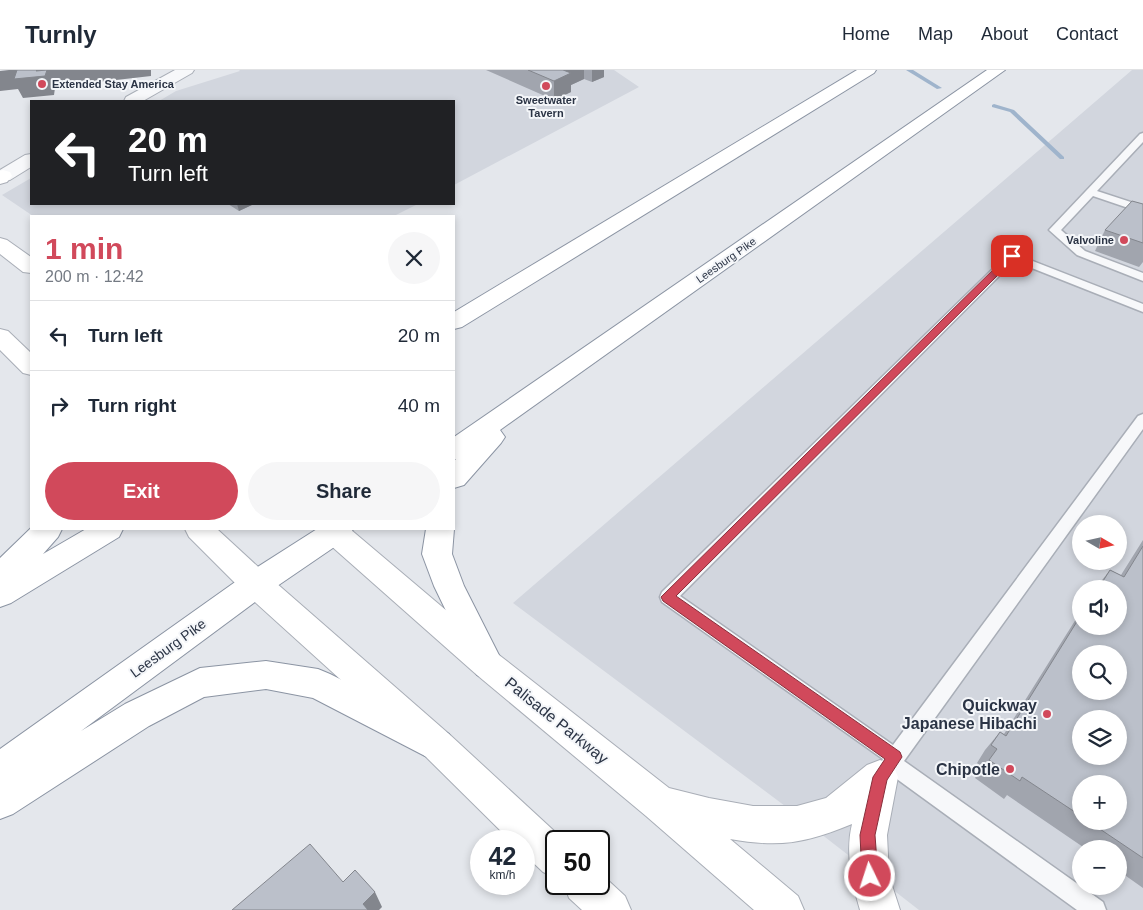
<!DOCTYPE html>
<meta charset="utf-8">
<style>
body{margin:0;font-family:Helvetica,sans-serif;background:#f6f6f7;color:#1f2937;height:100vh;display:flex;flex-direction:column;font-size:19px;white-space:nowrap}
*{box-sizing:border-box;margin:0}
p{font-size:16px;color:#747a83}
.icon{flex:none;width:28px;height:28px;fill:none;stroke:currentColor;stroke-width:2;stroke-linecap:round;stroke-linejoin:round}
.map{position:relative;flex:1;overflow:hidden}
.side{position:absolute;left:30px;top:145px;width:425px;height:315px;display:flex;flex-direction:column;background:#fff;border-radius:0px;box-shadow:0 2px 8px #0003}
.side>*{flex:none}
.hud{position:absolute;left:30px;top:30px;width:425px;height:105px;border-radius:0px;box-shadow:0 2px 8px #0003;background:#202124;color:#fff;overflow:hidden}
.needle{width:32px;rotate:99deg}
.fabs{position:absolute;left:1072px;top:445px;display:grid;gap:10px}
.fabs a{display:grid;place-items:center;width:55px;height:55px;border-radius:50%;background:#fff;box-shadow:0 2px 8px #0003;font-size:25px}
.speed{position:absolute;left:470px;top:760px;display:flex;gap:10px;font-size:25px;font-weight:700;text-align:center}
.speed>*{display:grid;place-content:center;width:65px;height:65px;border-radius:50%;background:#fff;box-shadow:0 2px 8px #0003;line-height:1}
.speed small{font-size:12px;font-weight:400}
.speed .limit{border:2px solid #111;border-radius:8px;background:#fff;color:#111}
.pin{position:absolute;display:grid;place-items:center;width:42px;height:42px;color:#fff;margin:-21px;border-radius:10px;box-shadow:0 2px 8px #0006}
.me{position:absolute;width:55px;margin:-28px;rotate:356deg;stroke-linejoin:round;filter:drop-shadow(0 0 4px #0008)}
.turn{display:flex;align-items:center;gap:18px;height:105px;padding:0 15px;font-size:22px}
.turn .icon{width:65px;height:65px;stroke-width:2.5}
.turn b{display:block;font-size:35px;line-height:42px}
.round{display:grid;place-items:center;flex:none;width:52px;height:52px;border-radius:26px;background:#f6f6f7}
.overview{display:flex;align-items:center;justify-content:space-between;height:85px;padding:0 15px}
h1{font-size:30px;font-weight:800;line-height:38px;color:#d1495b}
.cta{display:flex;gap:10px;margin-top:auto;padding:10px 15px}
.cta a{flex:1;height:58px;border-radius:30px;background:#d1495b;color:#fff;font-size:20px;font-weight:800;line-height:58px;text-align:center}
.cta a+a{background:#f6f6f7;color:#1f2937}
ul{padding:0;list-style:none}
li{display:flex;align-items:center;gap:15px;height:70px;padding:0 15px;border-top:1px solid #e0e1e3}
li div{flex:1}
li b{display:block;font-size:19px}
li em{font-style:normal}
header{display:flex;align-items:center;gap:30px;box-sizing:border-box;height:70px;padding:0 25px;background:#fff;border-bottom:1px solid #e0e1e3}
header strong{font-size:24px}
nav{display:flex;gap:28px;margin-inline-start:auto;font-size:18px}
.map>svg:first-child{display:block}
.built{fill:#d2d6de;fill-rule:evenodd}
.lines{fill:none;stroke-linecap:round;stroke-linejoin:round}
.stream{fill:#9fb4cc;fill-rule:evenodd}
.lane-casing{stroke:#a9aeb7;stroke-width:3}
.street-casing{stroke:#a9aeb7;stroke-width:2}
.secondary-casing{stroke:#a9aeb7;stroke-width:2}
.highway-casing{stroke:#8b94a3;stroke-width:2}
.lane{fill:#f7f8fa;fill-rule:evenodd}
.street{fill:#f7f8fa;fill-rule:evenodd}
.secondary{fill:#fff;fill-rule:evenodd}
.highway{fill:#fff;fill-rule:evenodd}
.wall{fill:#a1a5ae;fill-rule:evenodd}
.shaded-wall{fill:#83868d}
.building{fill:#bbc0ca;stroke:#83868d;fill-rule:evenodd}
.route{fill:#d1495b;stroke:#882f3b}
.poi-dot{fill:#d1495b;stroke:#f4f6f9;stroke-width:2}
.labels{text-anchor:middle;stroke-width:4;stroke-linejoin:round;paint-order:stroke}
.far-poi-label{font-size:11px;font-weight:bold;fill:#2b3445;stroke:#f4f6f9;text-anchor:start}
.far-street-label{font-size:11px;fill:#2b3445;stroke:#f4f6f9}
.street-label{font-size:14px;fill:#2b3445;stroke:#f4f6f9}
.near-poi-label{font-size:16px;font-weight:bold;fill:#2b3445;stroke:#f4f6f9;text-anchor:end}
.near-street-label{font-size:16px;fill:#2b3445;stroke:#f4f6f9}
</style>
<header>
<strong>Turnly</strong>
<nav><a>Home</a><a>Map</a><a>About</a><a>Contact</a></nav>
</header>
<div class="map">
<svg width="1143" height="840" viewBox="0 0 1143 840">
<rect width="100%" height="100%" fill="#e4e7ec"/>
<g class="built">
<polygon points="239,0 614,0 639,17 454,115 454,31 159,31 176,21 240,1"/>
<path d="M1132,0h11v840h-224l-134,-104 -272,-203zM1081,454h38v37h-38zM1081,519h38v37h-38zM1081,584h38v37h-38zM1081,649h38v37h-38zM1081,714h38v37h-38zM1081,779h38v37h-38z"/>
<polygon points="31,108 31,134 418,134 394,146 33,146 2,125"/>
</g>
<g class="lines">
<g class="stream">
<polygon points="906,0 913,0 942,18 937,19"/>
<polygon points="994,34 1014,40 1064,87 1064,89 1060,89 1010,42 992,37 992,35"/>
</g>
<g class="lane-casing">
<g id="lane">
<polygon points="1143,63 1143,72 1097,121 1143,136 1143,143 1093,126 1061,160 1085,181 1143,203 1143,211 1077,185 1049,160 1140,64"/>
<polygon points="1012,183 1143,234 1143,242 1014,191 680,526 893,675 1138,346 1143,344 1143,359 904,691 1103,832 1106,840 1077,840 890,704 883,701 880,695 883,689 662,532 660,527 662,522 1008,184"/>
</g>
</g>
<g class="street-casing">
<g id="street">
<polygon points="175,0 194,0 192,3 143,31 124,31 126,27"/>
<polygon points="31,84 31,97 10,110 0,111 0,100 25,85"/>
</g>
</g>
<g class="secondary-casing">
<g id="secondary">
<polygon points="3,100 10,102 12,106 7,112 0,114 0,101"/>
<polygon points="0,168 7,170 31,187 31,203 23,202 0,184"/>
<polygon points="0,259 8,261 31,283 31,305 23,303 0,280"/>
<polygon points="185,459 217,459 267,505 449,664 565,771 556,771 556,808 543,802 524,784 524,771 511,771 425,686 245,523 189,467"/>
<path d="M317,459h33l149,126 170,133 40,10 44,8h44l29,-8 41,-33 13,-5 13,5 5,12 -11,58 2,41 11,34h-40c-8,-28 -15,-57 -8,-86 -46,19 -72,24 -122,15l68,57 6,14h-50l-108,-94 -169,-141 -156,-138z"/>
<polygon points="599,802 625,826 631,840 582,840 569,828 564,814 599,814"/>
</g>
</g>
<g class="highway-casing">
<g id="highway">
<polygon points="857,0 876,0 874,3 462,257 454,259 454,242"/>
<polygon points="987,0 1005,0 500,360 505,367 501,373 464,415 454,418 454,391 456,389 454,389 454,367"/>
<polygon points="31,458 62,459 58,467 43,484 86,459 123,459 119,467 11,533 0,537 0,488"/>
<polygon points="454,458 454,459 452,484 464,516 504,595 499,605 488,609 477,605 434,516 422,484 426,459"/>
<polygon points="317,459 353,459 349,467 267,523 81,661 125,634 200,598 266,591 318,599 330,604 449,664 454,675 449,686 437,691 425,686 313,628 266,619 204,627 149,656 13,744 0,749 0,679 245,505"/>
</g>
</g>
<use href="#lane" class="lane"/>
<use href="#street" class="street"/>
<use href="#secondary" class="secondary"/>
<use href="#highway" class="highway"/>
</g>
<g class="wall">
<polygon points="486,0 604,0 604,7 592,12 584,9 571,15 571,22 554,30"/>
<polygon points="228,134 254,134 239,141"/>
<polygon points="1143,134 1143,192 1139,197 1095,181 1105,160"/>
<path d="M1143,470v348l-24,-17v-22h-33l-79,-54 -3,4 -29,-21 7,-11 -5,-4 8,-13 15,-18 4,2 77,-123v15l38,-37h-24l15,-19 11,5zM1081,714l38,37h-38z"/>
</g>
<g class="shaded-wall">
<polygon points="9,0 151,0 151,6 55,17 55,18 54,25 23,28 18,19 0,21 0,1"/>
<polygon points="563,0 584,0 584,9 571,15 571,22 554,30 554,11"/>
<polygon points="592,0 604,0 604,7 592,12"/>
<polygon points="237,134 254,134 239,141"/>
<polygon points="375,822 382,837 379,840 366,840 363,834"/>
</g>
<g class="building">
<polygon points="17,0 37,0 36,1 47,0 45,6 14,9"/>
<polygon points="528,0 563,0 571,3 554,11"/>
<polygon points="1132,131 1143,134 1143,173 1105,160"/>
<path d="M1143,476v312l-55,-37h31v-37h-38v32l-59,-39 -2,4 -31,-21 8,-11 -6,-4 9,-13 6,4 75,-121v11h38v-37h-21l12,-19 14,7zM1081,584h38v37h-38zM1081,649h38v37h-38z"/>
<polygon points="310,774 343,812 355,800 375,822 363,834 368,840 232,840"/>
</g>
<polygon class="route" points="1012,183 1016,186 1015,188 676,526 900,682 902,687 887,710 875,765 878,806 876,812 870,814 865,812 862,806 860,765 873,707 885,689 663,531 661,527 1009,184"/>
<g class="poi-dot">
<circle cx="42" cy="14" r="5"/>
<circle cx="546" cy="16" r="5"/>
<circle cx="1124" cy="170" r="5"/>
<circle cx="1047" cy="644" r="5"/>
<circle cx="1010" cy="699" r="5"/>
</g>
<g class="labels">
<g class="far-poi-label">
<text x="52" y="18">Extended Stay America</text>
<text x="546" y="34" text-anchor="middle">Sweetwater<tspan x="546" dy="13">Tavern</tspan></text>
<text x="1114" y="174" text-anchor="end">Valvoline</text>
</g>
<g class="far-street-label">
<text transform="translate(726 190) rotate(-35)" y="4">Leesburg Pike</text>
</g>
<g class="street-label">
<text transform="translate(168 578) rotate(-36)" y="5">Leesburg Pike</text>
</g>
<g class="near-poi-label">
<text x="1037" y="641">Quickway<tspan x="1037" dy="18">Japanese Hibachi</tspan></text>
<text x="1000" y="705">Chipotle</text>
</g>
<g class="near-street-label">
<text transform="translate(557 650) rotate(39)" y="6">Palisade Parkway</text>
</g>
</g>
</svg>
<div class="fabs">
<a><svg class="needle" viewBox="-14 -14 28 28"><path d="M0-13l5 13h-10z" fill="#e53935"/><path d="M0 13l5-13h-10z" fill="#747a83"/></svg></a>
<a><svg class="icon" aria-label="sound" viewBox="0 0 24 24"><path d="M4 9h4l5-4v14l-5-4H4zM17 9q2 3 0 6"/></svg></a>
<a><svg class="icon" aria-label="search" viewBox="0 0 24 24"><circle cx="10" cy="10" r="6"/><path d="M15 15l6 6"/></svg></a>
<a><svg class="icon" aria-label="layers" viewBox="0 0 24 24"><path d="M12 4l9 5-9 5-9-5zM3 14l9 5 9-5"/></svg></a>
<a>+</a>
<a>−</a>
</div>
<div class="speed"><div>42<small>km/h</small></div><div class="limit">50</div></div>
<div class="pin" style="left:1012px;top:186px;background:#d93025"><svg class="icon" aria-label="arrive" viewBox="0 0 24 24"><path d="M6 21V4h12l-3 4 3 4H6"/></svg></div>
<svg class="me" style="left:870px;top:806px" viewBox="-20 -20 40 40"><circle r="17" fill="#d1495b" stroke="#fff" stroke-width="3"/><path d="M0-11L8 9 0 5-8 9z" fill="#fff"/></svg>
<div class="hud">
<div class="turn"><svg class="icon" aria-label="left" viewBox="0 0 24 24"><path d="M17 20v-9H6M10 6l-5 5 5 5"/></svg><div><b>20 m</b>Turn left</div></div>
</div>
<section class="side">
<div class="overview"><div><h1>1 min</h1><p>200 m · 12:42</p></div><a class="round"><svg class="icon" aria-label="close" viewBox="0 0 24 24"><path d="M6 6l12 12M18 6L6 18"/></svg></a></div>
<ul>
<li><svg class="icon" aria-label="left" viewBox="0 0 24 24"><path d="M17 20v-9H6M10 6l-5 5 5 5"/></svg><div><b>Turn left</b></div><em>20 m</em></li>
<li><svg class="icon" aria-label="right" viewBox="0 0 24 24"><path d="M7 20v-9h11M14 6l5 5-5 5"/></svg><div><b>Turn right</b></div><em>40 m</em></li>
</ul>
<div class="cta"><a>Exit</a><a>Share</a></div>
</section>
</div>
